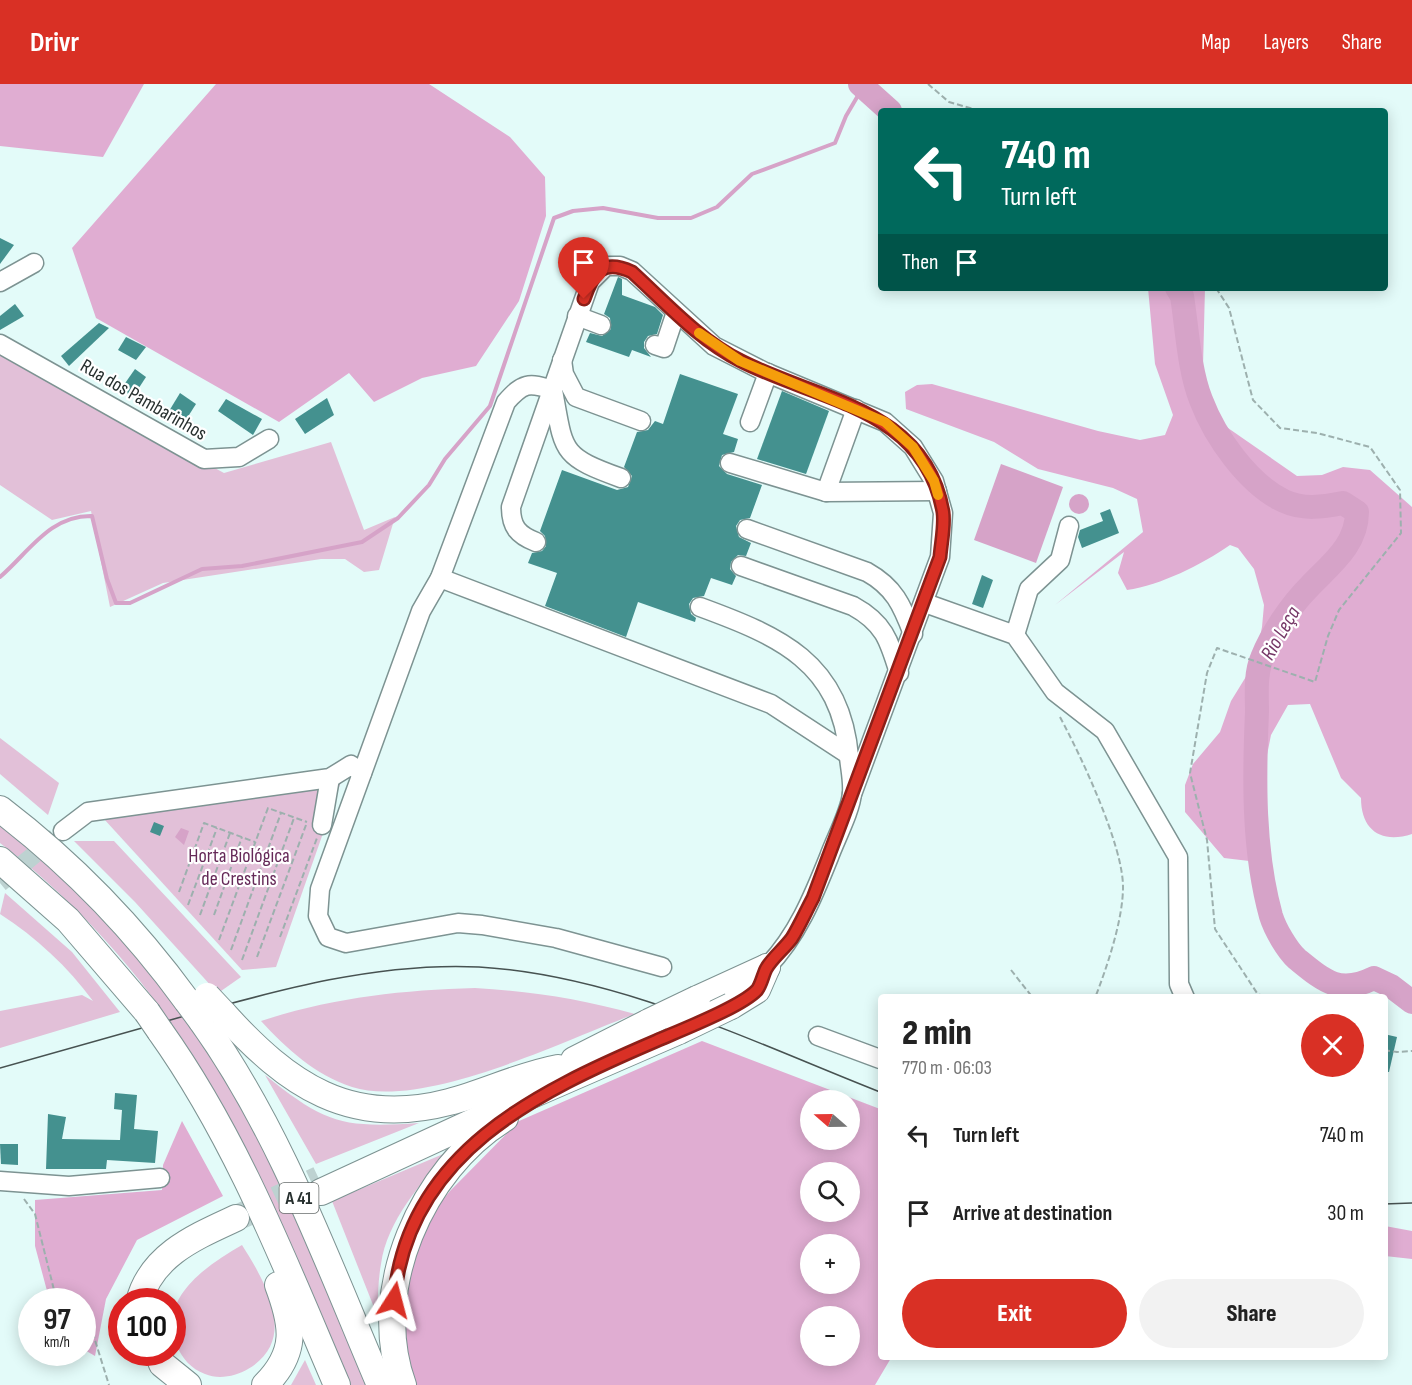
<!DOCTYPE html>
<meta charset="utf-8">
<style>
body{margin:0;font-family:"Sofia Sans Condensed",sans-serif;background:#f2f2f2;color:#222;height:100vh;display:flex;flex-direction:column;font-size:22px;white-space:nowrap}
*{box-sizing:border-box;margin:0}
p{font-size:20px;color:#767676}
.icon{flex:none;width:33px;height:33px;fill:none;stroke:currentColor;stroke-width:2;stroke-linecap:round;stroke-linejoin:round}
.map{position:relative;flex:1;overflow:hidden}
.panel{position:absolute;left:878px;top:910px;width:510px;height:366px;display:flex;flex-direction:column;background:#fff;border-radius:6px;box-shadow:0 3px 15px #0003}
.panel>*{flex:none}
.guide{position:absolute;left:878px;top:24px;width:510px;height:183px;border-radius:6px;box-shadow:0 3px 15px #0003;background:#00695c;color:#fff;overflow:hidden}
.needle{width:39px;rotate:290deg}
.controls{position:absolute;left:800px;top:1006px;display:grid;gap:12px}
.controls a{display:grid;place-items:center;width:60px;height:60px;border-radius:50%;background:#fff;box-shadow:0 3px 15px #0003;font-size:30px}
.speed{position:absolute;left:18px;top:1204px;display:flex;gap:12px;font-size:30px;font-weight:700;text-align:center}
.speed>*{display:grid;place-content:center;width:78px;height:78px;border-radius:50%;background:#fff;box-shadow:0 3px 15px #0003;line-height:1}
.speed small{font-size:15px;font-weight:400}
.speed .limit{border:9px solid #d22;background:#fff;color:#111}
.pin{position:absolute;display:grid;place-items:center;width:51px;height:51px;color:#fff;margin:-62px -26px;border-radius:50% 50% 50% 0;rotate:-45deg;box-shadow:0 0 6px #0007}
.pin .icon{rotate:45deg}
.me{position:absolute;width:66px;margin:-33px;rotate:9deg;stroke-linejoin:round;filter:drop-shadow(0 0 4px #0008)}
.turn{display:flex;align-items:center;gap:21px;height:126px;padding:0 24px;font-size:27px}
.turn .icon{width:78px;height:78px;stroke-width:2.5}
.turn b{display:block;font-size:42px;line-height:51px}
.then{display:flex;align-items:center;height:57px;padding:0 24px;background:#0003;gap:12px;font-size:22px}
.round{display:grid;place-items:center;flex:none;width:63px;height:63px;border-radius:32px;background:#f2f2f2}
.summary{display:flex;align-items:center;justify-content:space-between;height:102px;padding:0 24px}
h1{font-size:36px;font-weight:800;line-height:45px}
.button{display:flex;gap:12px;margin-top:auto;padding:12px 24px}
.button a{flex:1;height:69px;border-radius:36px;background:#d93025;color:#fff;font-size:24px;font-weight:800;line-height:69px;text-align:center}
.button a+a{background:#f2f2f2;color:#222}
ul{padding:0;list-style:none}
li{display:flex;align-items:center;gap:18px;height:78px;padding:0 24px}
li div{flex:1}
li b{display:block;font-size:22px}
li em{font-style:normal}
header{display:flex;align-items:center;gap:36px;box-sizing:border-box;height:84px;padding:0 30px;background:#d93025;color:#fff}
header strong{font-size:28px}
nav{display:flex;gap:33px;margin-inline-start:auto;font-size:21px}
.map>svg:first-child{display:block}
.green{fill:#e2c0d8}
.forest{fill:#e0add2;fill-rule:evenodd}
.water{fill:#d6a3c8}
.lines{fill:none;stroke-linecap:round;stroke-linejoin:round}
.stream{stroke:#d6a3c8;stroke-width:4}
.river{stroke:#d6a3c8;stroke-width:24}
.building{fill:#44918f}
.minor-tunnel{stroke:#bdd2d1;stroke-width:18;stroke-dasharray:18 9;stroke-linecap:butt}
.highway-tunnel{stroke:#bdd2d1;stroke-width:26;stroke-dasharray:26 13;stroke-linecap:butt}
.minor-casing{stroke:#7d9392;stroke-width:21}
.highway-casing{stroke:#7d9392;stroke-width:28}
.path{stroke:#9db0ae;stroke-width:2;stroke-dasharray:6 3;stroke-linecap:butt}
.minor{stroke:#fff;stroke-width:18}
.highway{stroke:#fff;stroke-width:26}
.tram{stroke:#475251;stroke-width:1.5}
.highway-bridge-casing{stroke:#7d9392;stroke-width:28;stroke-linecap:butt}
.highway-bridge{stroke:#fff;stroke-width:26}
.route-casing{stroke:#8d1f18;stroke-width:15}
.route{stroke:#d93025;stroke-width:10}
.slow{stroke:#f59e0b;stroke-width:10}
.labels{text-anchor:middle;stroke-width:4.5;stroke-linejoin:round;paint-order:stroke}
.shield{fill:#fff;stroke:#686e6d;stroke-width:1.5}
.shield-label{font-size:18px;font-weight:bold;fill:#27302f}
.street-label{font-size:20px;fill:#27302f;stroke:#fff}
.park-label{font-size:20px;fill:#652958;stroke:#fff}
.water-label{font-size:21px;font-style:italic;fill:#753867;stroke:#fff}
</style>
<header>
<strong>Drivr</strong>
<nav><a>Map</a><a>Layers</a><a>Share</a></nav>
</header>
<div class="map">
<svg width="1412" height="1301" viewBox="0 0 1412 1301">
<rect width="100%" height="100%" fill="#e3fbf9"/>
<g class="green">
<polygon points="0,268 224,389 331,358 364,446 395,433 379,486 364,488 345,475 321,475 163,499 110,523 91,427 52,436 0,401"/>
<polygon points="0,654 59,699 48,731 0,690"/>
<polygon points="341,698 276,883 242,886 104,735"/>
<path d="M0,740c81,63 152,142 208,228 66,103 110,221 158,333h-16c-29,-67 -59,-132 -90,-198 -15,-30 -27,-61 -43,-90 -53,-97 -129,-187 -217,-254z"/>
<polygon points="74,757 114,757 241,893 221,907 216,902 213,904 135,818"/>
<path d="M5,809l67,59 48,60 -120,36v-37l82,-16 11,6c-25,-34 -57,-64 -93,-87z"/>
<path d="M475,904c55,3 107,11 160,26 -70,26 -211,96 -283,73 -37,-12 -65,-38 -91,-66 70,-23 140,-31 214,-33z"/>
<path d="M265,991c61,49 77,53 154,48l-103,41z"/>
<path d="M448,1068c-27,31 -61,69 -67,112 -3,16 -3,34 -4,51l-45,-114z"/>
<path d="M242,1161c22,35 58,94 6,124 -12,7 -29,11 -43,5 -14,-5 -23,-16 -28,-28 -21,-47 30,-81 65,-101z"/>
<polygon points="305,1276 316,1301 291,1301"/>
</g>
<g class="forest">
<polygon points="0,0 144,0 103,73 0,62"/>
<polygon points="216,0 429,0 510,53 545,93 546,132 519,217 476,282 422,294 374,318 349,289 279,338 96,234 72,164"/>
<path d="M1148,204h57l-2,78 4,31 8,22 82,57 25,-1 21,-8 27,3 42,37v327c-31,10 -51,-4 -51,-36l-20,-20 -31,-74 -22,1 -17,30 -10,50 7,53 -2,25 -42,-5 -39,-46v-27l8,-21 27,-32 11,-31 24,-39 7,-35 2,-22 -10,-36 -16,-21 -8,-3c-29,20 -69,40 -103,45l-9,-17 6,-21 -69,53 88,-73 -6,-33 -24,-11 -75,-19 -44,-27 -88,-33 -1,-17 12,-7 15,-1 166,47 42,9 25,-5 8,-20 -18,-51z"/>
<path d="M702,957l178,68v249h11l-16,27h-462l-8,-45 5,-76 19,-47 21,-26 69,-70zM810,1017h39v39h-39zM810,1089h39v39h-39zM810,1161h39v39h-39zM810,1233h39v39h-39z"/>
<polygon points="182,1037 223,1112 137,1156 106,1215 95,1272 83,1265 82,1218 50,1218 35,1162 35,1116 162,1106 163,1081"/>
<polygon points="1385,1142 1412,1147 1412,1175 1385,1172"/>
</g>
<g class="water">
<polygon points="1001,380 1063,403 1036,479 974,456"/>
<circle cx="1079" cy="420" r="10"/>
<polygon points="181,744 189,747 184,761 175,753"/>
</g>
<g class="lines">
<path class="stream" d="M0,493c29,-25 50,-62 92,-61l15,63 9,24h14l72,-34 40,-3 120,-24 36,-24 31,-33 16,-26 45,-53 64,-188 19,-7 30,-3 55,10h33l26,-11 35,-33 83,-31 11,-27 17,-29"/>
<g class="river">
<polyline points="860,0 890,27"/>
<path d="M1177,204l5,8c5,32 7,74 19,104 14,37 47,84 83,101 19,9 39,6 59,2l14,9c0,33 -26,52 -47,74 -19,19 -38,47 -48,72 -7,16 -5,37 -5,54 -3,67 -4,139 14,204 4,13 16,34 26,43 27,22 42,36 77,19l17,8 21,16"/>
</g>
</g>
<g class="building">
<polygon points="0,154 14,161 0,180"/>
<polygon points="618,193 622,195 622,211 655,223 663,231 657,250 648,252 644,258 644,264 651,273 632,266 629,273 586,258 590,249 602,252 611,245 610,234 604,230"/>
<polygon points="15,220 24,232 0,246 0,232"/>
<polygon points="99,239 109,244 69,282 61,272"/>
<polygon points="126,253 146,263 136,276 118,266"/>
<polygon points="135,285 146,293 133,313 121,305"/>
<polygon points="680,290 738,310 723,350 738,355 734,368 722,371 719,382 727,390 762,401 750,434 740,436 736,442 739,453 751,459 746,472 738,471 731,478 730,485 736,492 732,501 711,494 704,512 693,514 689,520 691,530 696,534 695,538 638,518 626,553 545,522 557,489 528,479 532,469 542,467 546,462 545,452 540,447 562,386 617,406 628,403 632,392 624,383 637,348 648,346 655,337 663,340"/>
<polygon points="782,307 829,327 806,390 757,375"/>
<polygon points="180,309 196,320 182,342 166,332"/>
<polygon points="327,314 334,331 305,350 295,335"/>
<polygon points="226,315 262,335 253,351 218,327"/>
<polygon points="1110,425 1119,449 1082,464 1078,453 1080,446 1103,437 1100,429"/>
<polygon points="982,491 993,496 983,524 972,520"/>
<polygon points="154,738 164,742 160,752 150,748"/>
<polygon points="1384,950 1397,953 1389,988 1384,988"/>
<polygon points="115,1009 137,1011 134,1045 158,1047 155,1079 107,1076 106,1085 46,1085 48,1030 66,1033 62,1055 120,1056 122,1026 114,1025"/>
<polygon points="0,1060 18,1060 18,1081 1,1080"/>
</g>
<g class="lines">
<polyline class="minor-tunnel" points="0,799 63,747"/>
<polyline class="highway-tunnel" points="241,1132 319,1095"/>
<g class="minor-casing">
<g id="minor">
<polyline points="0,198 34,179"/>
<polyline points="577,232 601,241"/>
<polyline points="0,260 204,375 239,373 269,355"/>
<polyline points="655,261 664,264 676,228"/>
<polyline points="562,276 564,290 576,313 641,337"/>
<polyline points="750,338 768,289"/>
<polyline points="730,379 826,408 937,407"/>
<path d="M621,394c-61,-22 -57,-26 -68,-88 -25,-8 -30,-7 -47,12l-66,176 -19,33 -101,278 -2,27 10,21 18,6 112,-20 24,2 74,13 106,29"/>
<polyline points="826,408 856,325"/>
<path d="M747,445l120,43c27,15 35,33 46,62"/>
<path d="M536,458c-18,-7 -25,-15 -25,-35l79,-225 16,-16h14l12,5 82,75 51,26 120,50 28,25 21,34 9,32 -3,44 -88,237"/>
<path d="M741,482l112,40c31,17 36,34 46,67"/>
<polyline points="440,494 771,620 849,671"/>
<polyline points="925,519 1015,551 1055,608 1105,647 1178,773 1179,900 1185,914"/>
<path d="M700,523c79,29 141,55 149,150 1,11 4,24 3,36 -1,17 -17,47 -23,64 -16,40 -32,79 -62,110"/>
<polyline points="1015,551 1029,505 1060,476 1069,442"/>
<polyline points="322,741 330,694"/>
<polyline points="63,747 88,728 330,694 351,681 362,689"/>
<polyline points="818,952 880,975"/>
<polyline points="0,1097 69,1102 160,1094"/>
</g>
</g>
<g class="highway-casing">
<g id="highway">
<path d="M0,725c72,55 134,119 187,192"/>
<polyline points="0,776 68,836 147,928"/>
<polyline points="697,915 767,883"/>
<polyline points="731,922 757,906 767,883"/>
<path d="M223,929c65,72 127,115 226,89 38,-10 71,-27 109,-34"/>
<path d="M201,936c79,110 126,241 179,365"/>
<path d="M160,947c77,108 125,233 177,354"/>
<polyline points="574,976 649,938"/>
<polyline points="321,1108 518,1017 679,947"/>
<path d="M139,1218c12,-47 56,-65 97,-84"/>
<polyline points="158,1269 162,1280 188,1301"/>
<path d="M265,1301c33,-33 28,-60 13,-100"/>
<path d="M403,1301c-35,-95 19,-216 102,-267"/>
</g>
</g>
<g class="path">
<polyline points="928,0 949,18 980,27"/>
<polyline points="1216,204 1229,224 1253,316 1280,344 1317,349 1370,363 1400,406 1401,449 1339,526 1328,552 1315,598 1217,564 1207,589 1190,689 1207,756 1215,845 1257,909 1265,914"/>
<path d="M1060,633c21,39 63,128 63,170 0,33 -16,80 -28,111"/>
<polyline points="179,808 204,739 255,758"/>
<polyline points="188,821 217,744"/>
<polyline points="200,831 230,749"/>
<polyline points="214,831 242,753"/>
<polyline points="280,853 317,754"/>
<polyline points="219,856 268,724 307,738"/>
<polyline points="231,866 281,729"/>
<polyline points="257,873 306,741"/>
<polyline points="242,876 294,734"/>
<polyline points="1011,886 1033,914"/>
<polyline points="1384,966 1397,968 1412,967"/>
<polyline points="24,1115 35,1130 57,1218"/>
<polyline points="82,1246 94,1253 109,1301"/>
</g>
<use href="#minor" class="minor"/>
<use href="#highway" class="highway"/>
<g class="tram">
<path d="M0,984c61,-17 121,-34 181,-51 97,-27 197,-55 298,-50 138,8 274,75 401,125"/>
<polyline points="1384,1120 1412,1119"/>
</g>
<g class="highway-bridge-casing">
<g id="highway-bridge">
<polyline points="207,912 223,929"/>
<polyline points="187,917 201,936"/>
<polyline points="147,928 160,947"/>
<polyline points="649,938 697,915"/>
<polyline points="679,947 731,922"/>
</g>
</g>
<use href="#highway-bridge" class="highway-bridge"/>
</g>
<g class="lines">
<g class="route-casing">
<path id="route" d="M394,1216c13,-147 143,-208 262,-259 23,-10 85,-34 101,-51 4,-5 6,-15 9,-21 6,-11 18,-20 26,-31 8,-13 14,-27 21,-40l127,-341c1,-14 5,-31 3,-45 -18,-104 -124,-111 -202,-151 -42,-21 -75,-58 -109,-89 -30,-14 -39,1 -48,27"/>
</g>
<use href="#route" class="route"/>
<polyline class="slow" points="699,249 740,277 885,338 913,363 934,397 938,411"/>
</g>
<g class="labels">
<rect class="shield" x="279.5" y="1099" width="39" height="30" rx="4.5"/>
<g class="shield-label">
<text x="299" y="1120">A 41</text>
</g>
<g class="street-label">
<text transform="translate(144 315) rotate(30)" y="7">Rua dos Pambarinhos</text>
</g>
<g class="park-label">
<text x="239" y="778">Horta Biológica<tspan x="239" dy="23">de Crestins</tspan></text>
</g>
<g class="water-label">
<text transform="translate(1280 549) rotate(-60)" y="7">Rio Leça</text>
</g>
</g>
</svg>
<div class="controls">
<a><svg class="needle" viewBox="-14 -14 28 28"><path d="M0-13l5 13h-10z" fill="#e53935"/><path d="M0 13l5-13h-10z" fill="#767676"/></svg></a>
<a><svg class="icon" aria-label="search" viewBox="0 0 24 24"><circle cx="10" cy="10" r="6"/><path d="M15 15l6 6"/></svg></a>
<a>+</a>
<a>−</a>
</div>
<div class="speed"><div>97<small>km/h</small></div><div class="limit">100</div></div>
<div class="pin" style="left:584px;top:215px;background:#d93025"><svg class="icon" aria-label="arrive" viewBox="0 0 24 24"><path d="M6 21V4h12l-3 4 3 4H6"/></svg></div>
<svg class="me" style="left:394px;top:1216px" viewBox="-20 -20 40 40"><path d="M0-17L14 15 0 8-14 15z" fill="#d93025" stroke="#fff" stroke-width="4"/></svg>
<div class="guide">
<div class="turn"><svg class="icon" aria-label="left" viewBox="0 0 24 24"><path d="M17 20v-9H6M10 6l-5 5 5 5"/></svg><div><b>740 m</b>Turn left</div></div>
<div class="then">Then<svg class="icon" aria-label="arrive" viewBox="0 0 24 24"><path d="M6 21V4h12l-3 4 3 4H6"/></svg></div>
</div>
<section class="panel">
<div class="summary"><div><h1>2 min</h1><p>770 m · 06:03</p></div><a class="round" style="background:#d93025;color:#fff"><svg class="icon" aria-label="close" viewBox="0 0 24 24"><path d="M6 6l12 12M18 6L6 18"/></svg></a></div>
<ul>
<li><svg class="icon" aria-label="left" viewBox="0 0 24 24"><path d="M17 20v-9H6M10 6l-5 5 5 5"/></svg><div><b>Turn left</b></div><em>740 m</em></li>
<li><svg class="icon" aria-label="arrive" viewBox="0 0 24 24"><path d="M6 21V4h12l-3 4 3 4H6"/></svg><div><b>Arrive at destination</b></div><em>30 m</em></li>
</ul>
<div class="button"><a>Exit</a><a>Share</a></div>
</section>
</div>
